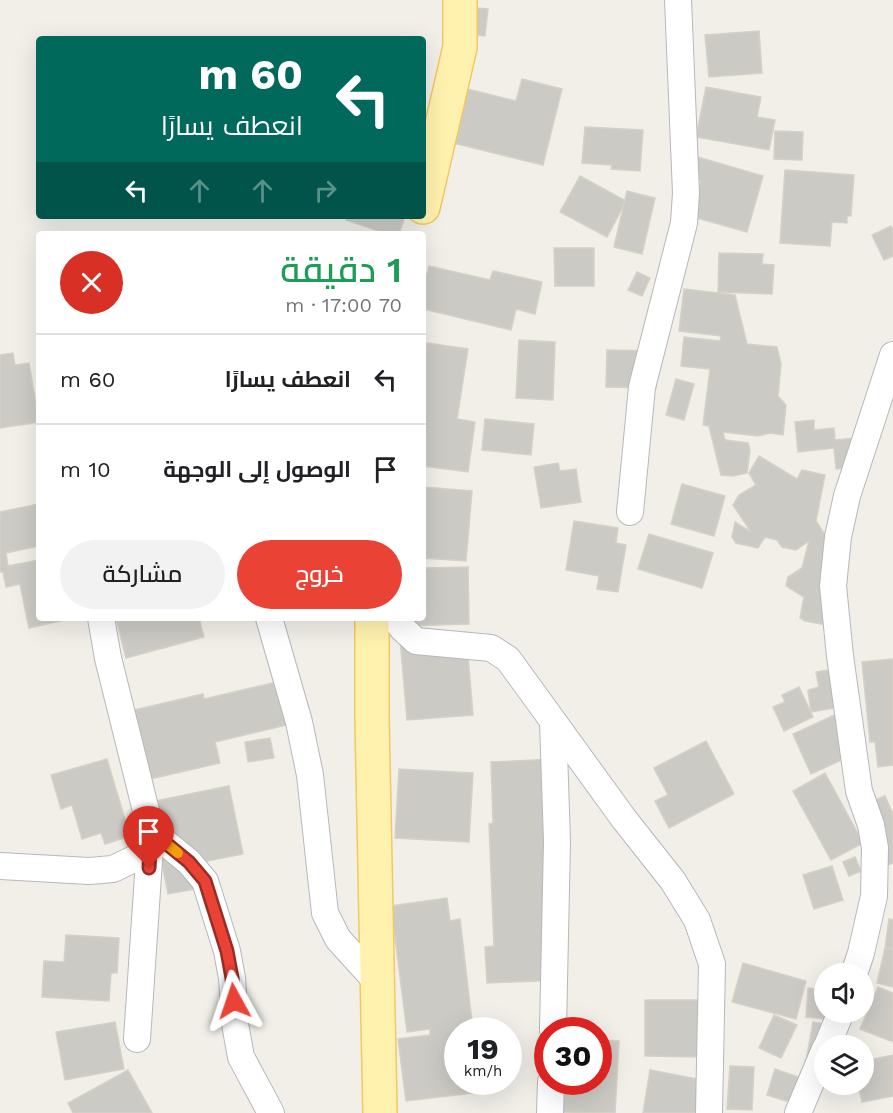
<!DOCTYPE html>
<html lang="ar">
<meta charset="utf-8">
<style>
body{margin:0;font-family:"Work Sans",Cairo,sans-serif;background:#f2f2f2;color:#202124;direction:rtl;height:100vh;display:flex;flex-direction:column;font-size:22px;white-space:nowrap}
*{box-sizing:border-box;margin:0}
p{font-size:20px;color:#757577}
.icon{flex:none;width:33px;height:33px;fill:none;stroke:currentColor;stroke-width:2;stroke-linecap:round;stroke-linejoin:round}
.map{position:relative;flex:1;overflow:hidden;direction:ltr}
.panel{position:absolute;left:36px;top:231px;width:390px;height:390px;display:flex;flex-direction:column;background:#fff;border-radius:6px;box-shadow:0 6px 24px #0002;direction:rtl}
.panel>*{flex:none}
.hud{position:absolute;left:36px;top:36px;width:390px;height:183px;border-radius:6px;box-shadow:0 6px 24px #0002;direction:rtl;background:#00695c;color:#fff;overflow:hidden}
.fabs{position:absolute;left:814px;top:963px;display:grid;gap:12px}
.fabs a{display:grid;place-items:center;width:60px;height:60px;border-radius:50%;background:#fff;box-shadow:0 6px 24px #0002;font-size:30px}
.speed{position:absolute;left:444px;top:1017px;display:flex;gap:12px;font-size:30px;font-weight:700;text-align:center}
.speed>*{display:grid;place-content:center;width:78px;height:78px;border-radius:50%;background:#fff;box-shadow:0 6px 24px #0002;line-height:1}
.speed small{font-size:15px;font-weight:400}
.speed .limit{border:9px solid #d22;background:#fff;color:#111}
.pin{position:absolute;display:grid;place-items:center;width:51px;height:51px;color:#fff;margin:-62px -26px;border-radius:50% 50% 50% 0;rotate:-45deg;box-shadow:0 0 6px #0007}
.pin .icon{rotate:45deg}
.me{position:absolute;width:66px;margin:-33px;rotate:355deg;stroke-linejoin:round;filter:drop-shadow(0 0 4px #0008)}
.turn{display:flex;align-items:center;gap:21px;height:126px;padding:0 24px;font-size:27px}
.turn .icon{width:78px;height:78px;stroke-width:2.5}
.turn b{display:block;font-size:42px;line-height:51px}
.lanes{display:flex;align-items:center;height:57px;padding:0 24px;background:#0003;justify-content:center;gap:30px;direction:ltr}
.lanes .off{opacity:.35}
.round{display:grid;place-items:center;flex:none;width:63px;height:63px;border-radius:32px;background:#f2f2f2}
.headline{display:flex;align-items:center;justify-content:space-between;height:102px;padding:0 24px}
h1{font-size:36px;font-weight:600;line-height:45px;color:#1e9e55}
.cta{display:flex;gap:12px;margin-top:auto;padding:12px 24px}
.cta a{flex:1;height:69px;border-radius:36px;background:#ea4335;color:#fff;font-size:24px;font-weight:600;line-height:69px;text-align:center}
.cta a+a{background:#f2f2f2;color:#202124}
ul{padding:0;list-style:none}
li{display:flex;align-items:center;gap:18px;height:90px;padding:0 24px;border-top:2px solid #e0e0e0}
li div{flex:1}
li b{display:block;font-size:22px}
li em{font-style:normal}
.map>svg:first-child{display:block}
.building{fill:#cccac5;stroke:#d6d1c6;stroke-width:1.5}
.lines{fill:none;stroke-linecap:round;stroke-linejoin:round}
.minor-casing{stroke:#b5b8bc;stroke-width:28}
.major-casing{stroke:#f2c960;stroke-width:36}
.minor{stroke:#fff;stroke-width:26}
.major{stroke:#fff2af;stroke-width:33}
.route-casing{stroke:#982c22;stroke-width:15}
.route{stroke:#ea4335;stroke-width:10}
.slow{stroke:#f59e0b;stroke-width:10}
</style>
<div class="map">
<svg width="893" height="1113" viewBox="0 0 893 1113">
<rect width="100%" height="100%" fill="#f1efe8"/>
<g class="building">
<polygon points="463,7 488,9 485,36 460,33"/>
<polygon points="759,31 762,73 709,77 705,35"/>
<polygon points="522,79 562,89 543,165 449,142 463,88 516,101"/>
<polygon points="706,87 761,97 757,117 775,120 769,150 696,137"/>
<polygon points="585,127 643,130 640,171 611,169 612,165 582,163"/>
<polygon points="775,131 803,132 802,160 774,159"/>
<polygon points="694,156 763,176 747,232 690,216 701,181 687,177"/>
<polygon points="785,170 854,175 851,216 847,216 847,223 832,222 830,246 780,243"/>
<polygon points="580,176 626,201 607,237 560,212"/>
<polygon points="627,191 655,198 642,254 614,247"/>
<polygon points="347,216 405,216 399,234 388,234 346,220"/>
<polygon points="891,226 893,230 893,256 884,260 872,235"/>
<polygon points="554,248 594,248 594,286 555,286"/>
<polygon points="719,253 763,254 762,264 774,265 772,294 718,292"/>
<polygon points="429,266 490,280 493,271 542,282 535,314 516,309 511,330 423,309 423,291"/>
<polygon points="637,272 650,278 642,296 628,290"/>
<polygon points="684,289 735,295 747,344 777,347 781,364 778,396 786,405 783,435 770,433 758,436 723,432 725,440 748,443 750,450 747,473 733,476 721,475 709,426 703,425 710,369 681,366 684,337 720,341 721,336 679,331"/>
<polygon points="519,340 555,342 553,400 516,398"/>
<polygon points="427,343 468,349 457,419 475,422 468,472 423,466 423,370"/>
<polygon points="607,350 657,351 656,388 606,387"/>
<polygon points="13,353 15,365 29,363 39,422 0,428 0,355"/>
<polygon points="676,379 694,384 684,420 666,415"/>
<polygon points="485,419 534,424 531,455 482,450"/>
<polygon points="814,420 814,430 834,428 835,440 856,438 859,467 836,469 834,448 798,452 795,422"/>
<polygon points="759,456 797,479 802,470 825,475 816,521 834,549 827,625 805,621 800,618 804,597 786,586 788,577 802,568 809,541 796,550 782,547 777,540 765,537 758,548 736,543 732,537 735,522 751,532 733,505 739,495 756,485 749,473"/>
<polygon points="558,463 560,471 576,469 581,502 541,508 534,467"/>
<polygon points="682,484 725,496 714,536 671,524"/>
<polygon points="423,487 472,491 466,561 423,558"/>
<polygon points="39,504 39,546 6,553 8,566 39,560 39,618 73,618 29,628 20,584 6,587 3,572 0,572 0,512"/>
<polygon points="574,521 618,528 616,543 626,545 618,592 597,589 599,576 566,570"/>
<polygon points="649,534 713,553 702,588 638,569"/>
<polygon points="468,567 469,624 406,626 406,618 423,618 423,568"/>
<polygon points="116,618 199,618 204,637 126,658"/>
<polygon points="466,632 473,715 407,720 400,638"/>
<polygon points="893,659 893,765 878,767 875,742 870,742 862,662"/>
<polygon points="840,668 847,706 811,712 808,690 819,687 816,672"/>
<polygon points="277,682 287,725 215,742 220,763 150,779 134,710 203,694 204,699"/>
<polygon points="799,687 813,717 784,731 773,707 785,702 782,695"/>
<polygon points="845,710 863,750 811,774 793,734"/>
<polygon points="270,738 274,758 248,762 245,742"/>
<polygon points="706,741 734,794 669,828 655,801 668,795 654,768"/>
<polygon points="107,759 130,836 105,844 101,833 82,839 72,805 61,809 51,775"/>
<polygon points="557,759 559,980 487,983 485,947 494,946 489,824 493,823 491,762"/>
<polygon points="399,769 473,773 469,842 395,838"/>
<polygon points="825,773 863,843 831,860 793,791"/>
<polygon points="229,786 243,854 192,864 196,889 168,894 150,802"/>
<polygon points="885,796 893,814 893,863 887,865 877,842 886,838 870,802"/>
<polygon points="855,857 861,871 849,876 843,862"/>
<polygon points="832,866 843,900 814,909 803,875"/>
<polygon points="447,898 450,921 460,919 473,1030 458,1030 458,1082 480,1082 481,1092 406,1101 398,1039 430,1035 430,1029 407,1032 391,906"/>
<polygon points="889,919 893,920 893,949 885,948"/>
<polygon points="66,935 119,938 117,973 111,973 109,1001 42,997 44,961 64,962"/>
<polygon points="885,948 893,950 893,987 877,983"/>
<polygon points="743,963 806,981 796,1019 732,1002"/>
<polygon points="878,987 893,993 893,1042 860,1029"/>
<polygon points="808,988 825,990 825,1012 837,1012 836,1020 806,1017"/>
<polygon points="645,1000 698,1000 697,1057 645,1056"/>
<polygon points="774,1015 797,1025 781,1058 759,1048"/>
<polygon points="115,1022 124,1069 65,1080 56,1032"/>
<polygon points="813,1022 828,1025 821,1063 806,1061"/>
<polygon points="598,1040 619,1041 615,1113 562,1112 564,1082 598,1082"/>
<polygon points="893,1055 893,1096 862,1102 858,1084 864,1084 864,1061"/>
<polygon points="730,1066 754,1067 752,1110 727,1109"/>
<polygon points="775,1069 804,1079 796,1104 767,1095"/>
<polygon points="128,1070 152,1113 73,1113 68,1103"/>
<polygon points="650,1070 703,1080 697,1113 643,1113"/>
</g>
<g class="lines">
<g class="minor-casing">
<g id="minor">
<polyline points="630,512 642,387 684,223 686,193 678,0"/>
<polyline points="101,618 108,658 151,831 137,1039"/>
<polyline points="269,618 299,722 310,775 325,913 338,939 377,982"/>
<polyline points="395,618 402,628 416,641 491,648 508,659 624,819 673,881 697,920 712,964 709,1113"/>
<polyline points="553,722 557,841 553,1030"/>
<polyline points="151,831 189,862 205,881 227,951 232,978 235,1024 241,1057 271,1113"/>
<polyline points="0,866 89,871 113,869 150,851"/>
<polyline points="854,974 861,953 874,896 875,848 871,825 859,791 840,656 833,586 838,537 847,496 893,355"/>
<polyline points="827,1046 841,1012"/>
<polyline points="550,1113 551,1082"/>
<polyline points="798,1113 825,1049"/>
</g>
</g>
<g class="major-casing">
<g id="major">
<polyline points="423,207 460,47 460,0"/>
<polyline points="372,618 372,719 380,1113"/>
</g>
</g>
<use href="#minor" class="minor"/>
<use href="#major" class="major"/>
</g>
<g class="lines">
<g class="route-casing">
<polyline id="route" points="149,868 151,831 189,862 205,881 227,951 232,978 234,1001"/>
</g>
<use href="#route" class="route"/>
<polyline class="slow" points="150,842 151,831 178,853"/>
</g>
</svg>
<div class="fabs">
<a><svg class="icon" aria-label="sound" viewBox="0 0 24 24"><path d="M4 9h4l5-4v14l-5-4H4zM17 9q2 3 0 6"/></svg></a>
<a><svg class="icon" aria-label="layers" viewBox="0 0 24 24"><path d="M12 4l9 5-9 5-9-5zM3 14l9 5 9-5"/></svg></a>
</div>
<div class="speed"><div>19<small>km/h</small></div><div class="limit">30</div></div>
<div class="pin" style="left:149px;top:868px;background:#d93025"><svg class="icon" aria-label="arrive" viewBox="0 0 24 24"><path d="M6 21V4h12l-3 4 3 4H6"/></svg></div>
<svg class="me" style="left:234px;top:1001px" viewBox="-20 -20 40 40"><path d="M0-17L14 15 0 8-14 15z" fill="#ea4335" stroke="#fff" stroke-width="4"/></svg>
<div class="hud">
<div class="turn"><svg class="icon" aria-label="left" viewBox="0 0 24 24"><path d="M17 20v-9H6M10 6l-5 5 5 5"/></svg><div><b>60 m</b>انعطف يسارًا</div></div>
<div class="lanes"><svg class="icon" aria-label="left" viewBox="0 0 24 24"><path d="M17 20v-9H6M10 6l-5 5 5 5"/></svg><svg class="icon off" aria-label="ahead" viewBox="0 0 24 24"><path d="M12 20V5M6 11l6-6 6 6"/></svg><svg class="icon off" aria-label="ahead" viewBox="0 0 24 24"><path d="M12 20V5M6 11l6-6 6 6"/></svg><svg class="icon off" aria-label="right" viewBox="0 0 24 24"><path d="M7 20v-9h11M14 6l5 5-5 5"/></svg></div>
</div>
<section class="panel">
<div class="headline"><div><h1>1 دقيقة</h1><p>70 m · 17:00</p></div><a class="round" style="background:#d93025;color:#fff"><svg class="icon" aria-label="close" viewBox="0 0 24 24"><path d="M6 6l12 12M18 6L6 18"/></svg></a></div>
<ul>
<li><svg class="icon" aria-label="left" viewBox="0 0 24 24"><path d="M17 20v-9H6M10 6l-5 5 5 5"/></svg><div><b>انعطف يسارًا</b></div><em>60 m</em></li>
<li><svg class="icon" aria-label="arrive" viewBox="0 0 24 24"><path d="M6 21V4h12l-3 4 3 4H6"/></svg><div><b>الوصول إلى الوجهة</b></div><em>10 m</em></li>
</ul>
<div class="cta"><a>خروج</a><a>مشاركة</a></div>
</section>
</div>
